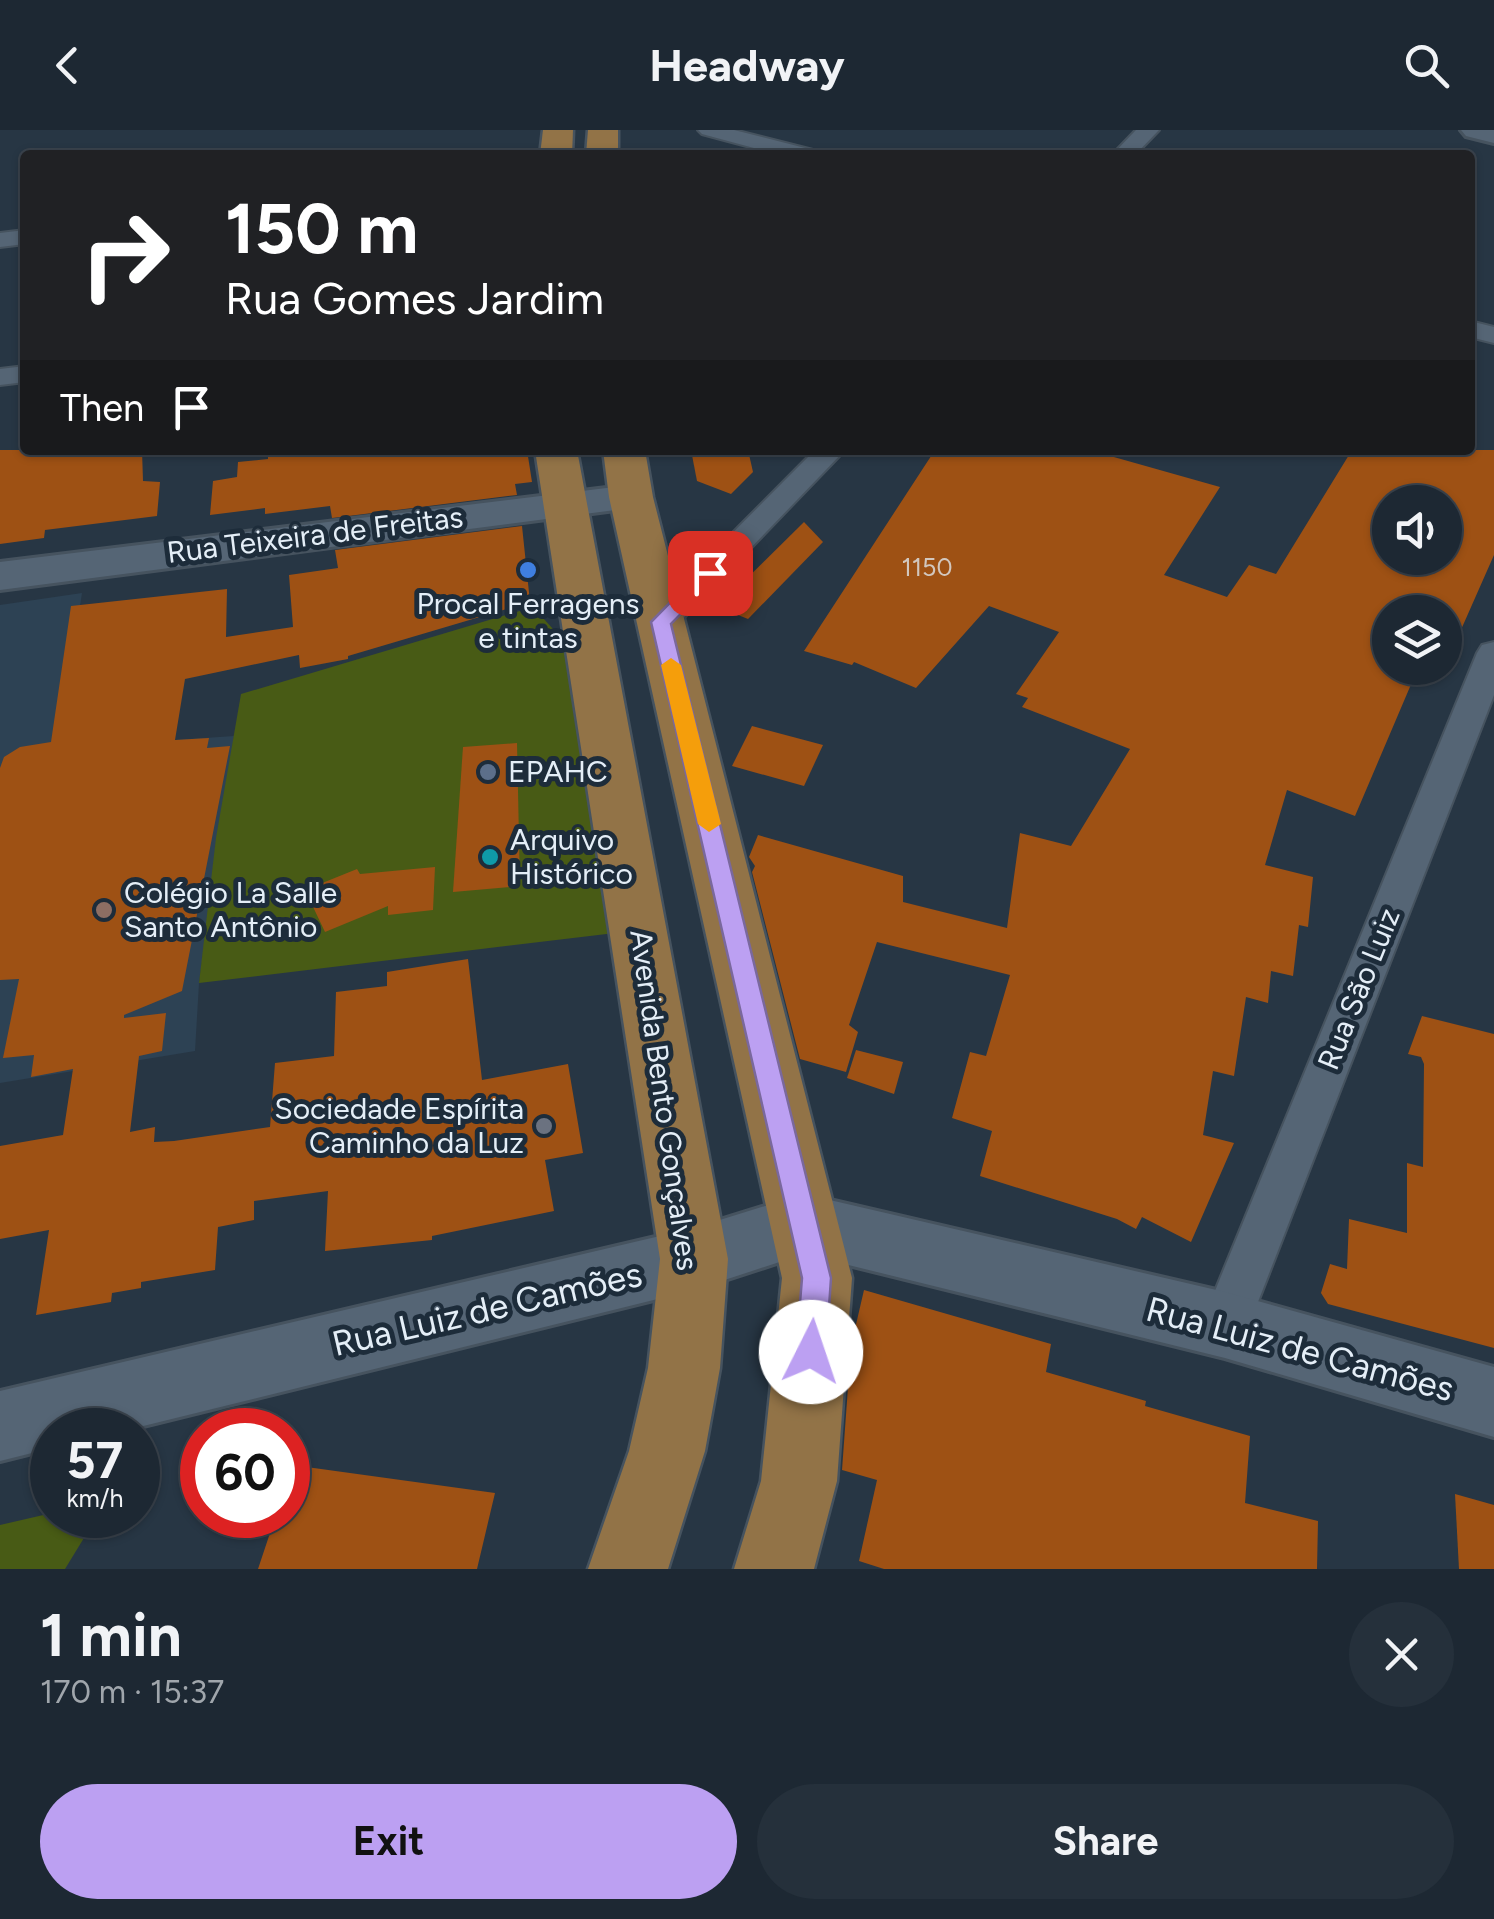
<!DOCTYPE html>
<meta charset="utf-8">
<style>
body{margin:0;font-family:Figtree,sans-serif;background:#25303b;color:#f1f3f6;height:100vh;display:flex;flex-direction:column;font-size:38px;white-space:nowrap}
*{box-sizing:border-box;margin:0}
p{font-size:32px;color:#a0a6ac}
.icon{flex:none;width:55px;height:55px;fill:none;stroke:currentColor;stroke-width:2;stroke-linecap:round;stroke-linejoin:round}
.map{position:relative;height:1439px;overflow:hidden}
.details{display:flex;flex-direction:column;background:#1d2833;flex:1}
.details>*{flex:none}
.hud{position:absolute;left:20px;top:20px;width:1455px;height:305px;border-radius:10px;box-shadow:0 2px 8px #0004,0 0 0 2px #3b444e;background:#202124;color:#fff;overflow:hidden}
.tools{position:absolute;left:1372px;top:355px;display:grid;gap:20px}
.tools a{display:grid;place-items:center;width:90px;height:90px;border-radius:50%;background:#1d2833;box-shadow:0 2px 8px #0004,0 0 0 2px #3b444e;font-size:50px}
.speed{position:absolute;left:30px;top:1278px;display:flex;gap:20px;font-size:50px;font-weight:700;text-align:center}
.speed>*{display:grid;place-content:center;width:130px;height:130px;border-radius:50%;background:#1d2833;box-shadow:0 2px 8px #0004,0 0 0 2px #3b444e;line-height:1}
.speed small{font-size:25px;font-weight:400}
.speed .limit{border:15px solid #d22;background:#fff;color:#111}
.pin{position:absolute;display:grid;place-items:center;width:85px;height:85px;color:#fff;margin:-42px;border-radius:20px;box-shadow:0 5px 15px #0006}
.me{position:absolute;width:110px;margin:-55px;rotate:4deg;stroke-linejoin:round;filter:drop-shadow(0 0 8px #0008)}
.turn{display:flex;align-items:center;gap:35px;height:210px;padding:0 40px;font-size:45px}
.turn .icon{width:130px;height:130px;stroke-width:2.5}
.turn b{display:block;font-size:70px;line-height:85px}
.then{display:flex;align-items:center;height:95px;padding:0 40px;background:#0003;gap:20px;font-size:38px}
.round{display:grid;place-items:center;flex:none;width:105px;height:105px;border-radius:52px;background:#25303b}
.summary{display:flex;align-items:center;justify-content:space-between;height:170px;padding:0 40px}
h1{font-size:60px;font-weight:700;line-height:75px}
.button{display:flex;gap:20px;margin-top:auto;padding:20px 40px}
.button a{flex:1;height:115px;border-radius:60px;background:#bca0f2;color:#111;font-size:40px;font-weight:700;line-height:115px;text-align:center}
.button a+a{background:#25303b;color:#f1f3f6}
header{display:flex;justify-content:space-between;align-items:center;height:130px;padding:0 40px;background:#1d2833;font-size:45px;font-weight:700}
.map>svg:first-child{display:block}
.built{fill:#2d4254}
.green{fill:#485b15}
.building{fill:#9e5114;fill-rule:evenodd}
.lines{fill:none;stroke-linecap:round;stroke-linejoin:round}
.street-casing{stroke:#46535f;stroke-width:4}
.secondary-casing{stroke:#46535f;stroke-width:6}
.primary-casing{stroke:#46535f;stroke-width:5}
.street{fill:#556575;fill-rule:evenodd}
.secondary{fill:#556575;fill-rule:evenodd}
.primary{fill:#927347;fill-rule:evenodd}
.route{fill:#bca0f2;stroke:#7a689d;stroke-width:2.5}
.slow{fill:#f59e0b}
.shop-dot{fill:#3f7fe0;stroke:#1d2c3a;stroke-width:4}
.service-dot{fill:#5c6f8a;stroke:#1d2c3a;stroke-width:4}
.culture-dot{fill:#0f9aa8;stroke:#1d2c3a;stroke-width:4}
.education-dot{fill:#8d6e63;stroke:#1d2c3a;stroke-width:4}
.worship-dot{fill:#6b7280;stroke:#1d2c3a;stroke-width:4}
.labels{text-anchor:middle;stroke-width:10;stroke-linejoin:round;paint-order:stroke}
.number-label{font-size:25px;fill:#d2c7be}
.street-label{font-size:30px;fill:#e4eef7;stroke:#1d2c3a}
.poi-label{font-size:30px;fill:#e4eef7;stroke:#1d2c3a;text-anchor:start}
.near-street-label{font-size:35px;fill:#e4eef7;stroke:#1d2c3a}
</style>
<header><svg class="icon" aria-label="back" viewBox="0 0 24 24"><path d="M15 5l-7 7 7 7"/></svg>Headway<svg class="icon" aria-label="search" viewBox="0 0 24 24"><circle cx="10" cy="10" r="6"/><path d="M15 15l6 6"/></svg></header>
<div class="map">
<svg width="1494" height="1439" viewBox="0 0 1494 1439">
<rect width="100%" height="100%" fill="#273644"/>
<polygon class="built" points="82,463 58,618 234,606 199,853 195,921 0,953 0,475"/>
<g class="green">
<polygon points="533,477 573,521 615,803 199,853 216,708 241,564"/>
<polygon points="52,1383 98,1385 65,1439 0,1439 0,1395"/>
</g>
<g class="building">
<polygon points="0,320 142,320 143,351 160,352 157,386 45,400 44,408 0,414"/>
<polygon points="268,320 527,320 532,352 515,354 517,365 332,388 330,376 265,384 265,378 210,385 213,351 237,347 238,332 268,329"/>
<polygon points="691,320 748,320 753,342 731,364 697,351"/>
<path d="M935,320h154l131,37 -56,88 63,22 22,-32 27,9 76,-124h142v105l-49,111v-58l-2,4h-53v56h28l-63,148 -68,-26 -22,75 48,12 -5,50 -9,-2 -6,51 -22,-5 -3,32 -22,-6 -12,79 -21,-5 -10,64 31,8 -43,99 -49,-25 -6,12 -19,-10 -137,-43 12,-45 -40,-13 18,-66 16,4 24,-81 -133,-33 -28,83 9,7 -12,40 -46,-13 -48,-187 3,-6 -6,-9 9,-22 145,41v26l104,26 13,-95 51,13 59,-97 -108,-42 6,-9 -12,-4 43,-62 -70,-26 -73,82 -62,-26 -2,3 -48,-14zM1390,372h55v56h-55z"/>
<polygon points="804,392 823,412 748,489 718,477"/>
<polygon points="522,396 530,472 348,526 348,529 300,538 299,525 185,549 175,610 209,608 207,618 230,616 182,861 124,885 124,888 166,883 162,921 139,926 130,1002 155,997 154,1012 174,1011 270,997 275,933 334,926 336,862 387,856 387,842 468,829 482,950 568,934 583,1023 545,1030 554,1081 432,1106 432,1110 325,1121 328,1061 254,1071 254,1090 218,1097 215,1140 141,1152 141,1158 112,1163 111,1172 36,1185 49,1100 0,1109 0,1016 63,1005 73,939 31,947 34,925 3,928 19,849 0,850 0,638 4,627 20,617 51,612 71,476 227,459 226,507 293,497 289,445 338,438 335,420"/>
<polygon points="752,596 823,615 804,656 732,636"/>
<polygon points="517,613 520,756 453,762 463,617"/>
<polygon points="435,737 433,780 388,785 388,776 325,802 305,760 357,739 360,744"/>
<polygon points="1422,886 1494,904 1494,1218 1328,1174 1321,1163 1330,1134 1347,1139 1349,1089 1407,1103 1407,1033 1423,1037 1424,934 1421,927 1408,924"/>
<polygon points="856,920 903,932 894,964 847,948"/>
<polygon points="864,1160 1051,1214 1046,1242 1146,1271 1145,1276 1250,1306 1245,1373 1318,1391 1317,1439 884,1439 859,1431 877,1350 842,1340 851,1216"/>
<polygon points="292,1335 495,1363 477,1439 258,1439 276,1385 288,1385 288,1350"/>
<polygon points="1455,1364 1494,1375 1494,1439 1459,1439"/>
</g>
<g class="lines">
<g class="street-casing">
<g id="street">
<polygon points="698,0 734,0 813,20 816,25 780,25 702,4"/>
<polygon points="1136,0 1159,0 1135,25 1112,25"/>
<polygon points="25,100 25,114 0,117 0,103"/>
<polygon points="1470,191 1494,197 1494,213 1470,207"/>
<polygon points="25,236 25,252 0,255 0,239"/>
<polygon points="815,320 845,320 672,500 661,504 650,500 645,493 650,486"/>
<polygon points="1494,512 1494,565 1249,1195 1242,1212 1225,1219 1208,1212 1201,1195 1477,523 1482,515"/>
</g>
</g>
<g class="secondary-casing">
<g id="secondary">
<polygon points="1461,0 1494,0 1494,13 1466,6"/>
<polygon points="631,355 646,358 652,367 646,376 0,460 0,432"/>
<polygon points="804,1064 1225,1162 1494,1237 1494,1307 1225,1228 804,1124 694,1160 127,1300 52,1300 52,1318 0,1331 0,1261 694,1098"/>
</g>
</g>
<g class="primary-casing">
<g id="primary">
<polygon points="543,0 573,0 572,25 540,25"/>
<polygon points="588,0 618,0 618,25 586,25"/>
<polygon points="535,320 577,320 728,1129 720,1238 705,1321 668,1439 588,1439 629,1321 648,1238 660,1129"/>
<polygon points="603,320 645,320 653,367 852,1148 837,1351 814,1439 734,1439 761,1351 782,1148 609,367"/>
</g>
</g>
<use href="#street" class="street"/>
<use href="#secondary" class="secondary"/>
<use href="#primary" class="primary"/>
</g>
<polygon class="route" points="710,437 717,439 717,447 671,494 831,1148 826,1222 822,1232 811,1237 801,1232 796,1222 802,1148 651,492 703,439"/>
<polygon class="slow" points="671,528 681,535 721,694 709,702 698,694 661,535"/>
<circle class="shop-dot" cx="528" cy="440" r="10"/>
<circle class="service-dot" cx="488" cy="642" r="10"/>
<circle class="culture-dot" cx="490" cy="727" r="10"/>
<circle class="education-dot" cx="104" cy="780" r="10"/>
<circle class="worship-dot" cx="544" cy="996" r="10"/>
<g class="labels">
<g class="number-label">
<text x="927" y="446">1150</text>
</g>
<g class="street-label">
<text transform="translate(315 405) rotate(-7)" y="10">Rua Teixeira de Freitas</text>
<text transform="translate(1359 859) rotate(-68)" y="10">Rua São Luiz</text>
<text transform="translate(664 970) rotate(82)" y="10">Avenida Bento Gonçalves</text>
</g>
<g class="poi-label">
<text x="528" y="484" text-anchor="middle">Procal Ferragens<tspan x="528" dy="34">e tintas</tspan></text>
<text x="508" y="652">EPAHC</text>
<text x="510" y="720">Arquivo<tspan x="510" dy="34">Histórico</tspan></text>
<text x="124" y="773">Colégio La Salle<tspan x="124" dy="34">Santo Antônio</tspan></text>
<text x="524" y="989" text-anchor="end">Sociedade Espírita<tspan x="524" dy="34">Caminho da Luz</tspan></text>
</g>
<g class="near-street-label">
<text transform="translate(487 1179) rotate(-13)" y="12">Rua Luiz de Camões</text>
<text transform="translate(1300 1219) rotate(15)" y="12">Rua Luiz de Camões</text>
</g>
</g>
</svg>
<div class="tools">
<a><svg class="icon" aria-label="sound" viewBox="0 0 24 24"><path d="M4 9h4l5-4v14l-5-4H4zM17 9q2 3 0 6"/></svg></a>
<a><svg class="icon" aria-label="layers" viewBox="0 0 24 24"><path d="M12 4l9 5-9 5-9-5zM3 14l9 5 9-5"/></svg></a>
</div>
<div class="speed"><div>57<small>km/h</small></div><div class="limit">60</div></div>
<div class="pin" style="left:710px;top:443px;background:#d93025"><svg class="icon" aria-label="arrive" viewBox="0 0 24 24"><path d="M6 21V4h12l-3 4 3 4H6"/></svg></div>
<svg class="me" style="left:811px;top:1222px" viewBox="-20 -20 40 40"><circle r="19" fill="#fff"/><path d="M0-13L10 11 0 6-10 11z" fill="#bca0f2"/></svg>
<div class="hud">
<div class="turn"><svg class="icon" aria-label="right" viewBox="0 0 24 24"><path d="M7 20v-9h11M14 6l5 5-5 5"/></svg><div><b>150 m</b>Rua Gomes Jardim</div></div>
<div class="then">Then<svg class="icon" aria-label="arrive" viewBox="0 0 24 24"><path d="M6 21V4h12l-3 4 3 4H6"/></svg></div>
</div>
</div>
<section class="details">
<div class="summary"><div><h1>1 min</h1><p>170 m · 15:37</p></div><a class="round"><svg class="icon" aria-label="close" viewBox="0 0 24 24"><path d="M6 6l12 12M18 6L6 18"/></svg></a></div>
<div class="button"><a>Exit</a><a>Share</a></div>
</section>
